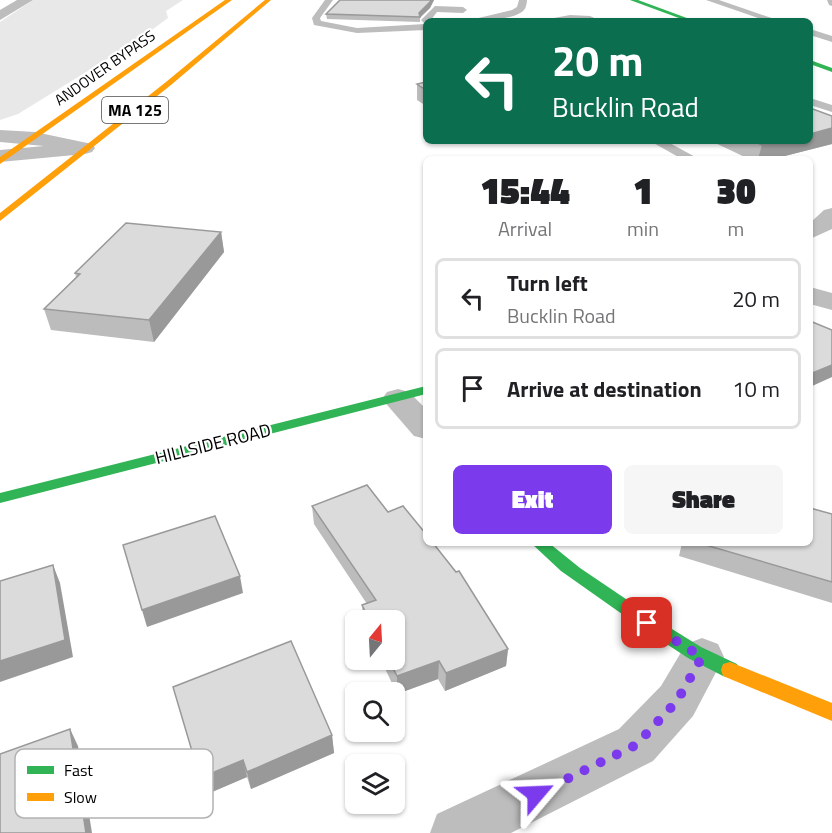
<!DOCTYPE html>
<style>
body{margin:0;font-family:"Titillium Web",sans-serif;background:#f6f6f6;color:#202124;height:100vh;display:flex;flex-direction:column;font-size:22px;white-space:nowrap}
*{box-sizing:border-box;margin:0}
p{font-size:20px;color:#757577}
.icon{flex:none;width:33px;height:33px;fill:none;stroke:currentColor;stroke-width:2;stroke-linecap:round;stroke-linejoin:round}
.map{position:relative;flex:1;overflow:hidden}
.drawer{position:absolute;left:423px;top:156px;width:390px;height:390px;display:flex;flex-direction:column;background:#fff;border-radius:9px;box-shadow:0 2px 4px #0004}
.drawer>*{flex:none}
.guide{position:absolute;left:423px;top:18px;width:390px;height:126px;border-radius:9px;box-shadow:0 2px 4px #0004;background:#0b6e4f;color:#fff;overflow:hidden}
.needle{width:39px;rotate:18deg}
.buttons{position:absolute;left:345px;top:610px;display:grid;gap:12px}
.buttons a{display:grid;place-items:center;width:60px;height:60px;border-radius:9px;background:#fff;box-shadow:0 2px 4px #0004;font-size:30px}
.pin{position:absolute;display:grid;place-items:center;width:51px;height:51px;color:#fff;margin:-26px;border-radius:12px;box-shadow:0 3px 9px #0006}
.me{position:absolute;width:66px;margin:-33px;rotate:64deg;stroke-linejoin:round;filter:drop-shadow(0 0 4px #0008)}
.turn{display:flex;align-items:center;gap:21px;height:126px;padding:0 30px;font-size:27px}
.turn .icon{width:78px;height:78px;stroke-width:2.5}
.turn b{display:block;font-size:42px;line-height:51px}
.eta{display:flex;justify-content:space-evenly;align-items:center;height:102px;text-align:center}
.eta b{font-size:36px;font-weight:800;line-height:42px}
.cta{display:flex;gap:12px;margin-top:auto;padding:12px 30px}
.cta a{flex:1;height:69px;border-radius:9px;background:#7c3aed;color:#fff;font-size:24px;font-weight:800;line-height:69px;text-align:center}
.cta a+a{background:#f6f6f6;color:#202124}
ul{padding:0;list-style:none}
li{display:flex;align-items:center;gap:18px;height:81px;margin:0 12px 9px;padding:0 18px;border:3px solid #e0e0e0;border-radius:9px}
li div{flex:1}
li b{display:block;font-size:22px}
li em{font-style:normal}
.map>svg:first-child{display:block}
.green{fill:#e8e8e8}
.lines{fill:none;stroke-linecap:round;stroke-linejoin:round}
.lane{fill:#bdbdbd;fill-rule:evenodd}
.street{fill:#bdbdbd;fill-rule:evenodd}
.fast{fill:#30b455;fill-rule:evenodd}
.slow{fill:#ff9f0a;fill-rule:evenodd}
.wall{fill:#bcbcbc}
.shaded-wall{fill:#999}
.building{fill:#dbdbdb;stroke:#999;stroke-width:1.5}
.route{stroke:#7c3aed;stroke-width:10;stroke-dasharray:0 18}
.labels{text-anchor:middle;stroke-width:4.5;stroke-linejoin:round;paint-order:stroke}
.far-street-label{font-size:15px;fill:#000;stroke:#fff}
.shield{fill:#fff;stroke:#4c4c4c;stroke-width:1.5}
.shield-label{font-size:16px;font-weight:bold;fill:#000}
.street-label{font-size:18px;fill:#000;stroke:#fff}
.key{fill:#fff;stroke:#b2b2b2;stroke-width:1.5}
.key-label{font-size:16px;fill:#000}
</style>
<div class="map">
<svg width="832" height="833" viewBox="0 0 832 833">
<rect width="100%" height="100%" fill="#fff"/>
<polygon class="green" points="33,0 183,0 166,11 168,18 138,40 18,114 0,120 0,22"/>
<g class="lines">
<g class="lane">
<polygon points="325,0 333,0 320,18 321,21 357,28 425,24 421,20 435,6 463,7 467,10 463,13 437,12 430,21 426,21 426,30 357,33 314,25 312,18"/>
<path d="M519,0h8c0,2 -1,8 -3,10 -8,10 -46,11 -58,11l46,-11 5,-3z"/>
<polygon points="706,0 719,0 780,21 767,21"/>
<polygon points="827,0 832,0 832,6 829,5"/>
<polygon points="570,15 590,16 601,21 538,21"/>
<polygon points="810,29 832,36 832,42 810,35"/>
<polygon points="810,98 832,105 832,112 810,105"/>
<polygon points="650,141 666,141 699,159 682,159"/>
</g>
<g class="street">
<polygon points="17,0 33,0 0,20 0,10"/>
<polygon points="0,130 35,132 92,144 95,148 92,152 85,154 0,162 0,150 44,146 0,142"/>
<polygon points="832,208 832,229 810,239 810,223 824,210"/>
<polygon points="810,287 832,293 832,310 810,304"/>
<polygon points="398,389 409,392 426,409 426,439 414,436 382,399 387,392"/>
<polygon points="702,638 718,644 724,657 693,716 653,761 511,833 430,833 437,814 619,729 661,686 686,644"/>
</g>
<g class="fast">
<polygon points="630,0 638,0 695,21 687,21"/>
<polygon points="810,60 832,68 832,72 810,64"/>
<polygon points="426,386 426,394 0,503 0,493"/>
<polygon points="531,543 549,543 580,568 651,616 701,647 737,664 739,670 737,676 730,678 723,676 688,658 639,626 561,571"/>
</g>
<g class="slow">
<polygon points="225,0 232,0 0,164 0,157"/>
<polygon points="265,0 271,0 171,85 0,221 0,213 166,82"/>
<polygon points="730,662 832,703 832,721 723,676 721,670 723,664"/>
</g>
</g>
<g class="wall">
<polygon points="340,0 434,0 430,8 420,18 420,22 327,19 326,14"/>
<polygon points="426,82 426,106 417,100 417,84"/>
<polygon points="832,116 832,144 773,159 749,159 711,141 810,141"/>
<polygon points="221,232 224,252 154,342 51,330 44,309 76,277 75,273"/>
<polygon points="312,506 388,512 508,649 506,666 445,691 438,679 397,694 381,660 394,660 394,621 363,621 362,605 367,604 314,524"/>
<polygon points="832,514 832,603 679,556 682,543 810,543"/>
<polygon points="173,687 332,735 334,753 251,789 247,777 205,795"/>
</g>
<g class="shaded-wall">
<polygon points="432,0 434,0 430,8 419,18 419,13"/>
<polygon points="832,128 832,144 773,159 758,159 762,145 779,141 810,141 810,134"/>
<polygon points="221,232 224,252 154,342 149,320"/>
<polygon points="832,365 832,377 810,387 810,374"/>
<polygon points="53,565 60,583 73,657 0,682 0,661"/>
<polygon points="240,576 243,593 147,627 142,610"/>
<polygon points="508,649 506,666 445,691 446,673"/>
<polygon points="439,661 438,679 397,694 397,676"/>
<polygon points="70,729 78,746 92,833 86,833"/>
<polygon points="332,735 334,753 251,789 247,772"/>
<polygon points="243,760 247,777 205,795 200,778"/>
</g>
<g class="building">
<polygon points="340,0 432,0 419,13 420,17 326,14"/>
<polygon points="426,82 426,90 417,84"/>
<polygon points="810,108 832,116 832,128 810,134"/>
<polygon points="753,141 779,141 762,145"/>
<polygon points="126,223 221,232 149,320 44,309 80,274 75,273"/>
<polygon points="810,321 832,330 832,365 810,374"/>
<polygon points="367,485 388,512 403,506 426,534 426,543 433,543 456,572 459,571 508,649 446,673 439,661 397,676 389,660 394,660 394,621 370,621 362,605 376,600 312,506"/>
<polygon points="810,508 832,514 832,582 699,543 810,543"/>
<polygon points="215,516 240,576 142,610 123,545"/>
<polygon points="53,565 65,640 0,661 0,581"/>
<polygon points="291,641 332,735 247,772 243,760 200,778 173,687"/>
<polygon points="70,729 86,833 0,833 0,754"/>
</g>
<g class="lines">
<polyline class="route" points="536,794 636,745 677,701 702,657 647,623"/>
</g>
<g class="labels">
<g class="far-street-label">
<text transform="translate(105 68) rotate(-35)" y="5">ANDOVER BYPASS</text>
</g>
<rect class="shield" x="102" y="97" width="66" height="26" rx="4.5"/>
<g class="shield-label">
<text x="135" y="116">MA 125</text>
</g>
<g class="street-label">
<text transform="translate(213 444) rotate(-14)" y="6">HILLSIDE ROAD</text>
</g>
</g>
<rect x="15" y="749" width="198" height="69" rx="9" class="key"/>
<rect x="27" y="766" width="27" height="8" fill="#30b455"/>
<rect x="27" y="793" width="27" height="8" fill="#ff9f0a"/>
<g class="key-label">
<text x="64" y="776">Fast</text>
<text x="64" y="803">Slow</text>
</g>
</svg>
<div class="buttons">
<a><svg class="needle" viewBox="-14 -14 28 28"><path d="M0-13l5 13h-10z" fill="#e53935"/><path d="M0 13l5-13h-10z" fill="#757577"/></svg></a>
<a><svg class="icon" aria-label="search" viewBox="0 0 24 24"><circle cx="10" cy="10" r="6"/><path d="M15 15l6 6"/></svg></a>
<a><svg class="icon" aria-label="layers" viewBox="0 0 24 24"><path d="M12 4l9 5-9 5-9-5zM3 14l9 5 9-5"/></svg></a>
</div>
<div class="pin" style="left:647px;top:623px;background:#d93025"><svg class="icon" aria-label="arrive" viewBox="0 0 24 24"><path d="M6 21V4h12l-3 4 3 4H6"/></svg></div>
<svg class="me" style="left:536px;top:794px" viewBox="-20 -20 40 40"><path d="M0-17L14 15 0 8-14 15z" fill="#7c3aed" stroke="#fff" stroke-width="4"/></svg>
<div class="guide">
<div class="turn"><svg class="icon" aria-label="left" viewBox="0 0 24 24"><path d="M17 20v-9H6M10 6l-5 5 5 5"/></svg><div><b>20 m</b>Bucklin Road</div></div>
</div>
<section class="drawer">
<div class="eta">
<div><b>15:44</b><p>Arrival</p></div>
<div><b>1</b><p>min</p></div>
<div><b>30</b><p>m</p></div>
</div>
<ul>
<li><svg class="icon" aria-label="left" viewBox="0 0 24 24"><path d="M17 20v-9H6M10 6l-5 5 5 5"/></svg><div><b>Turn left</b><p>Bucklin Road</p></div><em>20 m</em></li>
<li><svg class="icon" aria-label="arrive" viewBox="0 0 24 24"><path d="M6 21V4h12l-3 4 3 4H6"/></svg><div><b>Arrive at destination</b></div><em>10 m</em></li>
</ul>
<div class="cta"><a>Exit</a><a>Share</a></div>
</section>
</div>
